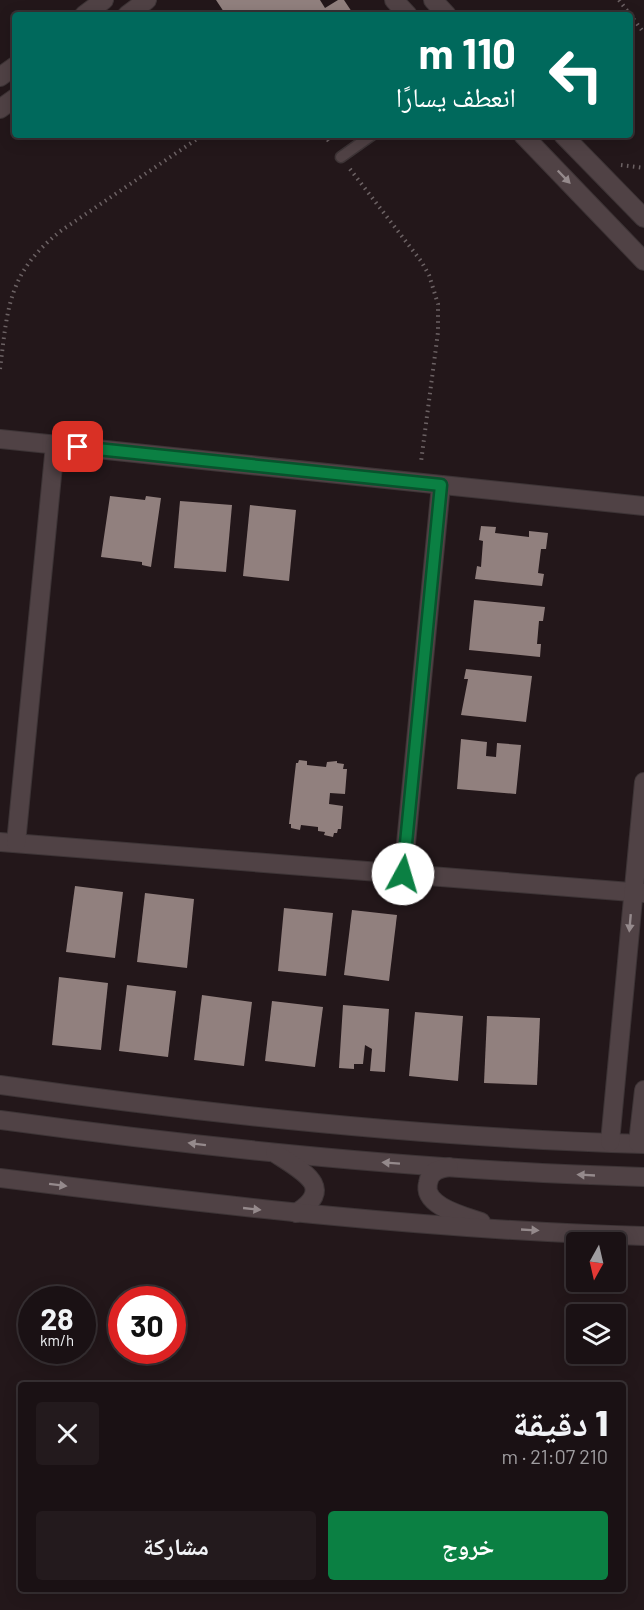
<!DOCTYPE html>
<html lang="ar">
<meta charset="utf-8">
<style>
body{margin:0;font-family:Barlow,"Noto Naskh Arabic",sans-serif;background:#231a1d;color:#f1f3f6;direction:rtl;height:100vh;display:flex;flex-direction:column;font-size:22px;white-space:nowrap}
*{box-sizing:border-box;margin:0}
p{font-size:20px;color:#9f9da0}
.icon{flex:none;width:33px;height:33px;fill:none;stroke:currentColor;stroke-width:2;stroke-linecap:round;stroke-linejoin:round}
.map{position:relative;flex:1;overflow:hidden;direction:ltr}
.details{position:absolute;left:18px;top:1382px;width:608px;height:210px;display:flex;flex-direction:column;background:#1a1114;border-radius:6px;box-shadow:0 3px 15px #0003,0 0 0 2px #383134;direction:rtl}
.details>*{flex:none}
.banner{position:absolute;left:12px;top:12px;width:621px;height:126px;border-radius:6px;box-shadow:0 3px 15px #0003,0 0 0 2px #383134;direction:rtl;background:#00695c;color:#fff;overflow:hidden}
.needle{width:39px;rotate:188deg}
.fabs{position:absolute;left:566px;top:1232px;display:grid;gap:12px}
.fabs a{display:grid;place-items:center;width:60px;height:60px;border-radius:6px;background:#1a1114;box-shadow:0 3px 15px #0003,0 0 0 2px #383134;font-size:30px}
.speed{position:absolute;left:18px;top:1286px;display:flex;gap:12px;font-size:30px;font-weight:700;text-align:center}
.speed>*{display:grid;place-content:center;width:78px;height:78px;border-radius:50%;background:#1a1114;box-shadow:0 3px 15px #0003,0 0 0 2px #383134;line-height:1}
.speed small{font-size:15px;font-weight:400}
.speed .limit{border:9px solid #d22;background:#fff;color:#111}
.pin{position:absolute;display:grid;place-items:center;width:51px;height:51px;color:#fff;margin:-26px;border-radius:12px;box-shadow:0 3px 9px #0006}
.me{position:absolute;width:66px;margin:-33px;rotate:6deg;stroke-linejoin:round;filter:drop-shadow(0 0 4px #0008)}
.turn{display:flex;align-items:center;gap:21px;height:126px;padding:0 18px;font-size:27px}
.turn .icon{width:78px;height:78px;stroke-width:2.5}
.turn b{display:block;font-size:42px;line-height:51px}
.round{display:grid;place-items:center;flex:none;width:63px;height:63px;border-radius:6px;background:#231a1d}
.head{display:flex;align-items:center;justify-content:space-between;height:102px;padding:0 18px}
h1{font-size:36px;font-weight:800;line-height:45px}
.primary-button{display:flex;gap:12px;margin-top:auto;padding:12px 18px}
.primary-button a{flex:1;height:69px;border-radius:6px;background:#0b8043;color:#fff;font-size:24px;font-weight:800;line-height:69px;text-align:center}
.primary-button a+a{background:#231a1d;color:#f1f3f6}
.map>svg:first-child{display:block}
.building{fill:#91807e}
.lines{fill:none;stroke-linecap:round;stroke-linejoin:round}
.lane-casing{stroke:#3d3436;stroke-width:13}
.street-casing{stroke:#3d3436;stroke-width:20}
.secondary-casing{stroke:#3d3436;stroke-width:20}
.path{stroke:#6c6264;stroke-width:4;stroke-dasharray:1.5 4.5;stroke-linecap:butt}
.lane{stroke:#504245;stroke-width:10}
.street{stroke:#504245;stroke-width:18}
.secondary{stroke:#504245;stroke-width:18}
.oneway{fill:#958a8c}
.route-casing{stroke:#07532c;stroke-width:15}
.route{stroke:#0b8043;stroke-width:10}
</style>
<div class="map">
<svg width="644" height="1610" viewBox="0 0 644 1610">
<rect width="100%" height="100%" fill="#23171a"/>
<g class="building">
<polygon points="216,0 320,0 325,8 338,0 344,0 354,15 226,15"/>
<polygon points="110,496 145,500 146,496 161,498 151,567 142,565 142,562 101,557"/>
<polygon points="180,501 232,505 226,572 174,568"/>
<polygon points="250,505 296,510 289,581 243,576"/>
<polygon points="481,526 496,527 495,533 529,537 529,531 548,533 546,549 541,549 538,573 544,574 542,586 475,579 477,566 481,567 483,541 479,540"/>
<polygon points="474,600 545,607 543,621 539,621 537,644 541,644 540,657 469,650"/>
<polygon points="466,669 532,676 526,722 461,715 468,679 464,679"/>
<polygon points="461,739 487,742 486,756 496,757 497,743 521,745 516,794 457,789"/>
<polygon points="299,760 307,761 307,765 326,767 327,762 337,761 337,763 344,764 343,769 347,769 345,794 330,793 329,804 343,806 341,829 338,829 337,833 334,833 333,837 324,835 325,832 318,831 318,827 301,825 300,830 291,828 291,824 289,824 296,763 298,763"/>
<polygon points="75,886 123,892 115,958 66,952"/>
<polygon points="145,893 194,899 187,968 137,962"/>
<polygon points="284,908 333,913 326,976 278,971"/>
<polygon points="352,910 397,915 389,981 344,975"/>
<polygon points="59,977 108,983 101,1050 52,1045"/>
<polygon points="127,985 176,991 168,1057 119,1051"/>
<polygon points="202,995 252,1002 244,1066 194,1060"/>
<polygon points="272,1001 323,1007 315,1067 265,1061"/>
<polygon points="343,1005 389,1009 385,1072 370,1071 372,1049 365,1045 363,1064 354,1064 354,1069 339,1068"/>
<polygon points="415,1012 463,1016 458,1081 409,1076"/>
<polygon points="487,1016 540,1018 537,1085 484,1083"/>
</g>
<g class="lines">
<g class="lane-casing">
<polyline id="lane" points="341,157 372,135"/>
</g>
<g class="street-casing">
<g id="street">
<polyline points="394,0 408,15"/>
<polyline points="433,0 447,15"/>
<polyline points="84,15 104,0"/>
<polyline points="127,15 147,0"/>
<polyline points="0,77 15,66"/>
<polyline points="0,109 15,98"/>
<polyline points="523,135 644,261"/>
<polyline points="563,135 644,218"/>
<polyline points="0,439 644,506"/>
<polyline points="0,842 644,893"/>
<polyline points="16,843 55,445"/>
<polyline points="403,874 441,485"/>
<path d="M0,1085c213,30 429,53 644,59"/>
<polyline points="610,1142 644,782"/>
<polyline points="638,1143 644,1090"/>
</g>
</g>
<g class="secondary-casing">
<g id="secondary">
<path d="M0,1120c213,29 428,51 644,57"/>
<path d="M275,1153c25,17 63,34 21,60"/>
<path d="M449,1167c-10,2 -19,4 -21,16 -6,23 36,33 53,39"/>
<path d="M0,1178c214,27 428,52 644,58"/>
</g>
</g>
<g class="path">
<polyline points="619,0 644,33"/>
<polyline points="324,135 331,144"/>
<polyline points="621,165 644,168"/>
<polyline points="350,169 421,261 429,275 438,304 438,332 421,462"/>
<path d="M0,369c8,-63 8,-97 62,-139l141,-95"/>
</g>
<use href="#lane" class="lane"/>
<use href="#street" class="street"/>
<use href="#secondary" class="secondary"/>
</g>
<defs><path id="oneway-solid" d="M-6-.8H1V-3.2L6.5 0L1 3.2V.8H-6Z" transform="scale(1.5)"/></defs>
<g class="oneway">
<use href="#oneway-solid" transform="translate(564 177) rotate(46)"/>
<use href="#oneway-solid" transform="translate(630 923) rotate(95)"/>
<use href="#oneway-solid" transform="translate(197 1144) rotate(-173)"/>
<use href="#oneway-solid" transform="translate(391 1163) rotate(-176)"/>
<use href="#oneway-solid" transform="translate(586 1175) rotate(-177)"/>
<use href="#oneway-solid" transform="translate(58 1185) rotate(7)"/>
<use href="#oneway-solid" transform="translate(252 1209) rotate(6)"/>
<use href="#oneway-solid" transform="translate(530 1230) rotate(3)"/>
</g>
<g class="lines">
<g class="route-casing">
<polyline id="route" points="78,447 441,485 403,874"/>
</g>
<use href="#route" class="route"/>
</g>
</svg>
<div class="fabs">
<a><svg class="needle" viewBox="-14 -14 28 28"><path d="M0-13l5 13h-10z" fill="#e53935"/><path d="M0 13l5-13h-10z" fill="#9f9da0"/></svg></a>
<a><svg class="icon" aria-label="layers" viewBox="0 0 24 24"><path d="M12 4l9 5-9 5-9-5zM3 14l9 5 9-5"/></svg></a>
</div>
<div class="speed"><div>28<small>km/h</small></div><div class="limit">30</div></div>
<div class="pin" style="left:78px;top:447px;background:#d93025"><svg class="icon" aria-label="arrive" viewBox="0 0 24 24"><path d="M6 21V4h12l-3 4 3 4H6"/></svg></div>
<svg class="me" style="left:403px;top:874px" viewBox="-20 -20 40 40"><circle r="19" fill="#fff"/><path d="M0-13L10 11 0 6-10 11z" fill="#0b8043"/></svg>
<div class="banner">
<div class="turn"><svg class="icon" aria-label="left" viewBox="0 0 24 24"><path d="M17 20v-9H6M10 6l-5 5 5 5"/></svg><div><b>110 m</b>انعطف يسارًا</div></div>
</div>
<section class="details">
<div class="head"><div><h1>1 دقيقة</h1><p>210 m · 21:07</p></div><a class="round"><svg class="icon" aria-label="close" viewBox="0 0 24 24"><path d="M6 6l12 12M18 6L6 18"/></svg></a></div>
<div class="primary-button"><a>خروج</a><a>مشاركة</a></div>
</section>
</div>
